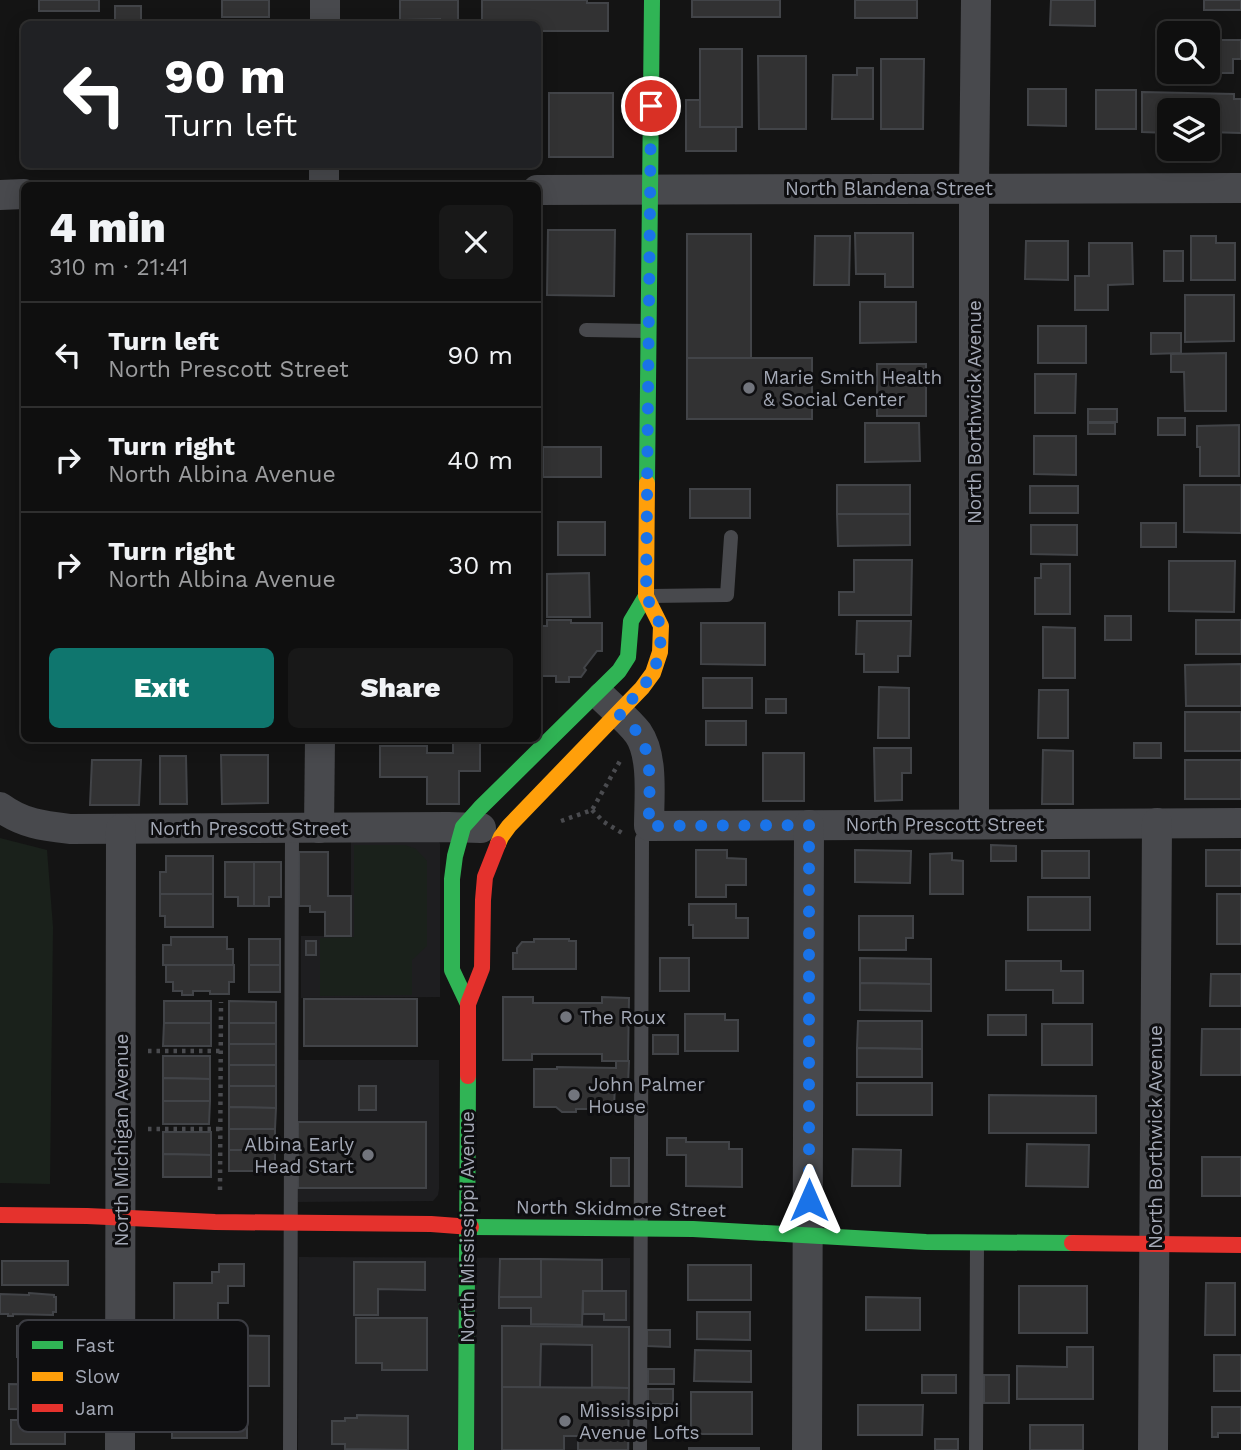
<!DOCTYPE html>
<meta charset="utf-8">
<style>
body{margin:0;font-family:"Work Sans",sans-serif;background:#181818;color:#f1f3f6;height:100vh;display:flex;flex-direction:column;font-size:26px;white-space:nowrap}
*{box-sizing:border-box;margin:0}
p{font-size:23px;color:#9b9c9e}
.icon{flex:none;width:38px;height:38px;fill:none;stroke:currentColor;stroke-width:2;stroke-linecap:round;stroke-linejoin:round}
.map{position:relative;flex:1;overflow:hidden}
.details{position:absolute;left:21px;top:182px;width:520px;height:560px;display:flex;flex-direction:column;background:#0f0f0f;border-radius:10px;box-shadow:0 4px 18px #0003,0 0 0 2px #2f2f2f}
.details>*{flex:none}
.hud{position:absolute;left:21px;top:21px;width:520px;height:147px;border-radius:10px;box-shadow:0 4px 18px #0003,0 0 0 2px #2f2f2f;background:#202124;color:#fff;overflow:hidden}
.buttons{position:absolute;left:1157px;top:21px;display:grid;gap:14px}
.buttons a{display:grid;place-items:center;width:63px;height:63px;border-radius:10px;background:#0f0f0f;box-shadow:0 4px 18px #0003,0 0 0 2px #2f2f2f;font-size:35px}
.pin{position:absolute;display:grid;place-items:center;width:60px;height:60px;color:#fff;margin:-30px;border:4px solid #fff;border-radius:50%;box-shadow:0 2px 7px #0007}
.me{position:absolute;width:77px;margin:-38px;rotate:0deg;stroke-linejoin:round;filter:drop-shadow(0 0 5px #0008)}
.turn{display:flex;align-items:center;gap:24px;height:147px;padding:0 28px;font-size:32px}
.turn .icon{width:91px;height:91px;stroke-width:2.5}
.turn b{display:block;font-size:49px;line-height:60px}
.round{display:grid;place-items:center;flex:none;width:74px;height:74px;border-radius:10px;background:#181818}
.overview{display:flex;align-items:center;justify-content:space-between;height:119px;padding:0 28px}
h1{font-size:42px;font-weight:800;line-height:52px}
.primary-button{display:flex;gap:14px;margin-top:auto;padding:14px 28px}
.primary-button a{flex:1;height:80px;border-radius:10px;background:#0f766e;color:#fff;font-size:28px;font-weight:800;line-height:80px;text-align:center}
.primary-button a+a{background:#181818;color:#f1f3f6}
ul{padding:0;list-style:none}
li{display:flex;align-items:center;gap:21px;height:105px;padding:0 28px;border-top:2px solid #2f2f2f}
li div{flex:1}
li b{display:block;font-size:26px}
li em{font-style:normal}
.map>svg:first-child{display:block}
.built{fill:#1e1e20}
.green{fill:#1a211b}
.building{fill:#323233;stroke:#424448;stroke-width:2}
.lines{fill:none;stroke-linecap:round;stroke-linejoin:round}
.path{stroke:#4a4b4f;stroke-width:4.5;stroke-dasharray:3.5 5;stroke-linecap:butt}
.lane{stroke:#48494d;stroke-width:14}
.street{stroke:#48494d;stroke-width:30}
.fast{stroke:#30b455;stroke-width:16}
.slow{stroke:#ff9f0a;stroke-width:16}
.jam{stroke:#e5322d;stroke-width:16}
.route{stroke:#1a73e8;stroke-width:12;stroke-dasharray:0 21.6}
.poi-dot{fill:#72757d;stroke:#0e0e10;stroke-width:2.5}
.labels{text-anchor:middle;stroke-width:6;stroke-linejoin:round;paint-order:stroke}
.street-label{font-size:19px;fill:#a4a9b6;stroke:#0e0e10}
.poi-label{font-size:19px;fill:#a4a9b6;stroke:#0e0e10;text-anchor:start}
.key{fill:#0e0e10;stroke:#3b3c42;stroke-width:2}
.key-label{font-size:19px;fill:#a4a9b6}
</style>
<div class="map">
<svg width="1241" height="1450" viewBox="0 0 1241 1450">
<rect width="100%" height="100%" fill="#141414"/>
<g class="built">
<polygon points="351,836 439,840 440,844 440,997 301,998 301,936 351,936"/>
<polygon points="298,1060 439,1060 439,1189 438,1195 433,1201 298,1202"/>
<polygon points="299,1257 630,1258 630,1450 298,1450"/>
</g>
<g class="green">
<polygon points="0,838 47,850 53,927 50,1184 0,1183"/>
<polygon points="354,845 405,845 416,849 427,861 427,946 412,960 412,995 320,996 320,938 354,937"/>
</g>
<g class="building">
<rect x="39" y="0" width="60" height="11"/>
<rect x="222" y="0" width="47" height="17"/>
<polygon points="400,0 458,0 458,23 440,24 440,19 400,20"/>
<polygon points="482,0 587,0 587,3 608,3 608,31 537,31 537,24 482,24"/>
<rect x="692" y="0" width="88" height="17"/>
<rect x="855" y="0" width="62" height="18"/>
<polygon points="1051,0 1095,0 1095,26 1050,25"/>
<rect x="1204" y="0" width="37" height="10"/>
<polygon points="115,6 141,6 141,24 115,23"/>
<polygon points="1208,40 1241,40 1241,59 1233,59 1233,73 1185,73 1185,72 1208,72"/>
<rect x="700" y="49" width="42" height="78"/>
<polygon points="758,56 806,56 806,129 759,129"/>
<polygon points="881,59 924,59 923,129 881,129"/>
<polygon points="857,68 873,68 873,119 832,119 833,75 857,75"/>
<polygon points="1028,89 1066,89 1066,126 1028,125"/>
<rect x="1096" y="90" width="40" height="39"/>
<polygon points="1142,92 1234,94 1234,99 1241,99 1241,133 1208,132 1208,110 1169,110 1169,133 1142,132"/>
<rect x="549" y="93" width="64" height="64"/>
<polygon points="686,100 700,100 700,127 736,127 736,151 686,151"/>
<polygon points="548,230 615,230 614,296 547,295"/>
<polygon points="855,233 913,233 913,287 885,287 885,274 856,274"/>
<rect x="687" y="234" width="64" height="124"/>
<polygon points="815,236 850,236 849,285 814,285"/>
<polygon points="1191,236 1216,236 1216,243 1235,243 1235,280 1191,280"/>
<polygon points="1026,241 1068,241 1068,280 1025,279"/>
<polygon points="1089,243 1132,243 1133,284 1108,285 1108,310 1075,310 1075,276 1089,276"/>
<rect x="1164" y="251" width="19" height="30"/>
<polygon points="1185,295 1234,295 1234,341 1185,342"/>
<polygon points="860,302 916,302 916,342 860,343"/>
<rect x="1038" y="326" width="48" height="37"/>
<polygon points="1151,333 1181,333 1181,353 1151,354"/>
<polygon points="1226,353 1226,411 1185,411 1184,372 1171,372 1171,354"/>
<rect x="687" y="358" width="125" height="61"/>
<rect x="877" y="364" width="49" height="52"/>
<polygon points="1035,374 1076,374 1075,413 1035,413"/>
<rect x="1088" y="409" width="29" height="13"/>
<rect x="1158" y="418" width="27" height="17"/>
<polygon points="865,423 919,423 920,461 865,462"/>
<rect x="1088" y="423" width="27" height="11"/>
<polygon points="1239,425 1239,476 1200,476 1200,447 1197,447 1197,426"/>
<polygon points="1034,436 1076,436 1076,475 1034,474"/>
<rect x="543" y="447" width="58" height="30"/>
<rect x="837" y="485" width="73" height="29"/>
<polygon points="1184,485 1241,485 1241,533 1184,532"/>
<rect x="1030" y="486" width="48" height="27"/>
<rect x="690" y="489" width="60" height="29"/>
<polygon points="837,514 910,514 910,545 838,546"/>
<rect x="558" y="522" width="47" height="33"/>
<rect x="1141" y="523" width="35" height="24"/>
<polygon points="1031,525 1077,525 1077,555 1031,554"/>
<polygon points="854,560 912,560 911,615 839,615 839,592 854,592"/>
<polygon points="1169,561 1235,561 1234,612 1169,611"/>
<polygon points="1041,564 1070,564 1070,614 1035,614 1035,578 1041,578"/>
<polygon points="589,573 590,617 547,617 547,574"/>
<rect x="1105" y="616" width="26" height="24"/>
<polygon points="547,620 571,620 571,623 602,623 602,651 597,651 584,668 586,670 581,677 569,677 569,682 556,682 556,676 538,676 537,682 537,626 547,626"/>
<rect x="1196" y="620" width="45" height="34"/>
<polygon points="857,621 911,621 910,656 898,656 898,672 864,672 864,654 856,654"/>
<polygon points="701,623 765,623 765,665 701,664"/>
<polygon points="1043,627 1075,628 1075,678 1043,678"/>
<polygon points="1241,664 1241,706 1186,706 1185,665"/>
<rect x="703" y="678" width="49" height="30"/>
<polygon points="879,687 909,688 909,738 878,738"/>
<polygon points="1039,690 1068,690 1068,738 1038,738"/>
<rect x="766" y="699" width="20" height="14"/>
<rect x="1185" y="712" width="56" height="39"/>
<rect x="706" y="721" width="40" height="24"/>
<rect x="39" y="738" width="52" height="4"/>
<polygon points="453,738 480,738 480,771 459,771 459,804 427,804 427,777 380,777 380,746 427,746 427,753 453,753"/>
<rect x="1134" y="743" width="27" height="15"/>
<polygon points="874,748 911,748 911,773 902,773 902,800 875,801"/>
<polygon points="1043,750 1073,751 1073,804 1042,804"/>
<rect x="763" y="753" width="41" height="48"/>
<polygon points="221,755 268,755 268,803 222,804"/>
<polygon points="160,756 186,756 187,804 160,804"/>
<polygon points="92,760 141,760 139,805 90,805"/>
<rect x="1185" y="760" width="56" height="39"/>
<polygon points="991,845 1016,846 1016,861 991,861"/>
<polygon points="696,850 727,850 727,858 746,859 746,885 726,885 726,897 696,897"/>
<polygon points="855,850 911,851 910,883 855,882"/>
<rect x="1206" y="850" width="35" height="36"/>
<rect x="1042" y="851" width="47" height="27"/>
<polygon points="299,852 328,852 328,896 351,896 351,936 325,936 325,912 310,912 310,906 299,906"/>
<polygon points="952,853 952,860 963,861 963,894 930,894 930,854"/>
<polygon points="166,856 213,856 213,894 160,894 160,872 166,872"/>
<polygon points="225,862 254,862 254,906 238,906 238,897 225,897"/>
<polygon points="254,862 281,862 281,897 269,897 269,906 254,906"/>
<polygon points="160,894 213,894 213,927 165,927 165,916 160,916"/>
<rect x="1217" y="894" width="24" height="50"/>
<rect x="1028" y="897" width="62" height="33"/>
<polygon points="689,904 736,904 736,918 748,918 748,938 693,938 693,925 689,925"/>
<polygon points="859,916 913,916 913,938 906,938 906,950 859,950"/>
<polygon points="171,937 227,937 227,949 233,949 233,965 163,965 163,945 171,945"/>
<rect x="249" y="939" width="31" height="26"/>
<polygon points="534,939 569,939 569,941 576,941 576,969 513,969 513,953 517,953 517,948 522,942 534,942"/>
<rect x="306" y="941" width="10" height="14"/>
<rect x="660" y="958" width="29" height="33"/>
<polygon points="860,958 931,959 931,984 860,983"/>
<polygon points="1006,961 1061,961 1061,971 1083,971 1083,1003 1053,1003 1053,990 1006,990"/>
<polygon points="166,965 234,965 234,982 229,982 229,994 210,994 210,991 193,991 193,995 182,995 182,991 173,991 173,982 166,982"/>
<rect x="249" y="965" width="31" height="27"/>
<polygon points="1211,974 1241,974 1241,1006 1210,1006"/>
<polygon points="860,983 931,984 931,1011 860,1010"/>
<polygon points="503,997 533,997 533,1003 602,1003 602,997 629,998 628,1061 602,1061 602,1054 532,1054 532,1060 503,1060"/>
<rect x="304" y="999" width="113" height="47"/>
<rect x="164" y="1001" width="47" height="22"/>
<polygon points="229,1001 276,1002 276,1023 229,1023"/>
<polygon points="685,1014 725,1014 725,1020 738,1020 738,1051 685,1051"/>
<rect x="988" y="1015" width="38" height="20"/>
<polygon points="858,1021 922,1021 922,1049 857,1048"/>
<polygon points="164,1023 211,1023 211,1046 163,1046"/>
<rect x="229" y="1023" width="47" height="21"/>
<rect x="1042" y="1024" width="50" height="41"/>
<polygon points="1202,1029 1241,1029 1241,1075 1201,1075"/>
<rect x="653" y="1035" width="25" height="19"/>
<rect x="229" y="1044" width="47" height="21"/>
<polygon points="857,1048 922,1049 922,1077 857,1077"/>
<polygon points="163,1056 210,1056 210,1079 163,1078"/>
<polygon points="616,1061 629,1061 628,1084 615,1083 614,1109 576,1109 576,1112 562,1112 556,1107 534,1107 534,1069 557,1069 557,1067 616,1068"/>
<rect x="229" y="1065" width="47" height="21"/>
<polygon points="163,1078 210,1079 210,1101 163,1101"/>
<rect x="857" y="1083" width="75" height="32"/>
<polygon points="229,1086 276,1086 276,1108 229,1107"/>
<rect x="359" y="1086" width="17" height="24"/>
<polygon points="989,1095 1096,1096 1096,1133 989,1133"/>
<polygon points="163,1101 210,1101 209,1124 163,1124"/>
<polygon points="229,1107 276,1108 275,1129 229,1129"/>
<rect x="298" y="1122" width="128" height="66"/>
<rect x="229" y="1129" width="46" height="21"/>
<polygon points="163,1132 211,1132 211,1155 163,1154"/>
<polygon points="667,1138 686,1138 686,1142 729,1142 729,1149 742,1149 742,1187 686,1186 686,1155 667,1155"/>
<polygon points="1027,1144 1089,1145 1088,1187 1026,1186"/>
<polygon points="853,1149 901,1150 900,1186 852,1186"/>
<rect x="229" y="1150" width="46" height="21"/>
<polygon points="163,1154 211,1155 211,1177 163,1177"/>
<rect x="1202" y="1157" width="39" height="39"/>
<rect x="611" y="1158" width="18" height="28"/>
<polygon points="500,1259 541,1259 541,1297 499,1297"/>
<polygon points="541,1259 602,1260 602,1291 583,1291 582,1325 531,1324 531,1308 499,1308 499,1297 541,1297"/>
<rect x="2" y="1261" width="66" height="24"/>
<polygon points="354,1262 425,1262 425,1290 378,1289 378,1315 354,1315"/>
<polygon points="219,1264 244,1264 244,1286 228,1286 228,1303 218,1303 218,1324 174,1324 174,1283 212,1283 212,1272 219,1272"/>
<rect x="688" y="1265" width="63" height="35"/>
<polygon points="1206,1283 1235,1283 1235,1335 1205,1335"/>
<rect x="1019" y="1286" width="68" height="47"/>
<polygon points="583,1291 626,1291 626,1320 604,1320 604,1314 583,1314"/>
<polygon points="29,1293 54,1295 54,1297 56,1297 56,1312 53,1312 53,1315 13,1314 13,1316 8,1316 8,1314 0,1314 0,1294 29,1295"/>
<polygon points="866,1297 920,1298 920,1330 866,1330"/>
<polygon points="697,1312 750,1312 750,1340 697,1339"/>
<polygon points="356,1318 427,1318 427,1370 382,1370 382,1363 356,1363"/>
<polygon points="17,1326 69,1327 69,1358 17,1357"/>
<polygon points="502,1326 629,1327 629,1388 592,1387 592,1345 541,1344 540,1387 502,1387"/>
<polygon points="647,1330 670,1330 670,1347 647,1346"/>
<polygon points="173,1335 269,1336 269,1386 224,1386 224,1374 173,1375"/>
<polygon points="1067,1347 1093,1347 1093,1399 1017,1399 1017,1366 1067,1367"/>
<polygon points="695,1350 751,1351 751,1382 694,1381"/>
<rect x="1214" y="1355" width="27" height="36"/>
<rect x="648" y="1369" width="26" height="15"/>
<rect x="922" y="1375" width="34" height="18"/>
<rect x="984" y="1375" width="25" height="28"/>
<polygon points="9,1384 69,1385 69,1409 9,1409"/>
<polygon points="502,1387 629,1388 628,1450 578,1450 578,1436 564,1436 564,1450 502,1450"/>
<rect x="648" y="1389" width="25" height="15"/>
<rect x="691" y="1392" width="61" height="42"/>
<polygon points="172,1396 247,1397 247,1438 172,1438"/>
<polygon points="858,1405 923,1405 922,1435 858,1435"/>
<polygon points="1212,1407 1241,1407 1241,1433 1218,1433 1218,1437 1212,1437"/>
<polygon points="357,1415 408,1416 408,1450 345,1449 345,1444 332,1444 332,1421 345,1421 345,1418 357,1418"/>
<rect x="11" y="1420" width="54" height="24"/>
<rect x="1030" y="1425" width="53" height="25"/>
<rect x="935" y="1439" width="23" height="11"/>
<rect x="689" y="1448" width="70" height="2"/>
</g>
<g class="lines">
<g class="path">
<polyline points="592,810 604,822 622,833"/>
<polyline points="561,821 592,810 620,761"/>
<polyline points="148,1051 221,1051"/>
<polyline points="148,1129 220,1129"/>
<polyline points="220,1190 221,1002"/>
</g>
<g class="lane">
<polyline points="586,330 648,331"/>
<polyline points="651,596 727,595 731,537"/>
<polyline points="290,1450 292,828"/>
<polyline points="640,1450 642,839 649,826"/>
<polyline points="976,1450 977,1245"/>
</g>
<g class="street">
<polyline points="325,24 325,0"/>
<polyline points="324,186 324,164"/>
<polyline points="537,190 1241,188"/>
<polyline points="0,195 24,194"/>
<path d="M602,697c12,12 26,23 36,36 16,23 11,66 11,93l592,-3"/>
<path d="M0,807c23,17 44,19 71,22l377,-2 33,1"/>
<polyline points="974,824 974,188 976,0"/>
<polyline points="319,828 320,738"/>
<polyline points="120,1450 121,829"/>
<polyline points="807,1450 809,825"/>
<polyline points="1153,1450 1157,823"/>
</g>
<g class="fast">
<polyline points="647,483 652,0"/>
<polyline points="468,1004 452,970 452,879 455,856 463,827 480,808 619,671 628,657 631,621 646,596"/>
<polyline points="471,1227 693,1229 926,1242 1072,1243"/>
<polyline points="466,1450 468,1076"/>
</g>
<polyline class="slow" points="498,844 501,837 509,826 642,688 653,673 660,652 661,626 646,596 647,483"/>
<g class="jam">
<polyline points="468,1076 468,1004 482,968 483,900 485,877 498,844"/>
<polyline points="0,1215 87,1216 215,1222 431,1224 471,1227"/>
<polyline points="1072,1243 1241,1245"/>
</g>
</g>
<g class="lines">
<path class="route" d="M651,106l-5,490 15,30 -1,26 -7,21 -11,15 -23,26c8,7 17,15 22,24 13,23 7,63 8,88l160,-1v375"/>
</g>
<g class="poi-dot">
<circle cx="749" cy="388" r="7"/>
<circle cx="566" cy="1017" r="7"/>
<circle cx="574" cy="1095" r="7"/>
<circle cx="368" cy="1155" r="7"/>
<circle cx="565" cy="1421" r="7"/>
</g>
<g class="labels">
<g class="street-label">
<text x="889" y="195">North Blandena Street</text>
<text transform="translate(974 412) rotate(-90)" y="7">North Borthwick Avenue</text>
<text x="945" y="831">North Prescott Street</text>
<text x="249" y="835">North Prescott Street</text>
<text transform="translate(1155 1137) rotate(-90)" y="7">North Borthwick Avenue</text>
<text transform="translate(121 1140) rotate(-90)" y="7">North Michigan Avenue</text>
<text transform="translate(621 1208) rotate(1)" y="7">North Skidmore Street</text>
<text transform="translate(467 1227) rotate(-90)" y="7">North Mississippi Avenue</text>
</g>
<g class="poi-label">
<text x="763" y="384">Marie Smith Health<tspan x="763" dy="22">&amp; Social Center</tspan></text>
<text x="580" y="1024">The Roux</text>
<text x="588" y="1091">John Palmer<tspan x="588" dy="22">House</tspan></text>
<text x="354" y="1151" text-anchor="end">Albina Early<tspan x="354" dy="22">Head Start</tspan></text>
<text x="579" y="1417">Mississippi<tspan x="579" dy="22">Avenue Lofts</tspan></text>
</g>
</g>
<rect x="18" y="1320" width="230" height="112" rx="10" class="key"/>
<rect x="32" y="1341" width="31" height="8" fill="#30b455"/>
<rect x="32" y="1372" width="31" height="9" fill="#ff9f0a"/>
<rect x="32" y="1404" width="31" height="8" fill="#e5322d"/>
<g class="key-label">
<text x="75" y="1352">Fast</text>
<text x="75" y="1383">Slow</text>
<text x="75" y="1415">Jam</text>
</g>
</svg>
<div class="buttons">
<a><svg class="icon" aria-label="search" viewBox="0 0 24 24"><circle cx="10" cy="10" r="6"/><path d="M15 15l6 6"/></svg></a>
<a><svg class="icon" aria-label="layers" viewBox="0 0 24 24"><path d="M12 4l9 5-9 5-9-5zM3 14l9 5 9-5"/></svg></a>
</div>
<div class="pin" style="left:651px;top:106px;background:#d93025"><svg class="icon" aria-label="arrive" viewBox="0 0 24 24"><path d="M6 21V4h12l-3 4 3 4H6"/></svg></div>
<svg class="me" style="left:809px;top:1200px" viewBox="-20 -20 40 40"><path d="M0-17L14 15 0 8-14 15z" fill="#1a73e8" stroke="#fff" stroke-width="4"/></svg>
<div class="hud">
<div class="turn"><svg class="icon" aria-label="left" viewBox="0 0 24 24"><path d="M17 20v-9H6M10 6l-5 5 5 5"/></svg><div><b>90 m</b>Turn left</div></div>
</div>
<section class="details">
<div class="overview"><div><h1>4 min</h1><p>310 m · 21:41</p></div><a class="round"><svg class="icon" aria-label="close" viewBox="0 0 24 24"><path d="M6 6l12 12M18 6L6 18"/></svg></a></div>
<ul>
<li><svg class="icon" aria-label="left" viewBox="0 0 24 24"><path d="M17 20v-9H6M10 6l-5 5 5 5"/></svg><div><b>Turn left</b><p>North Prescott Street</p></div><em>90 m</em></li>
<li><svg class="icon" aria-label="right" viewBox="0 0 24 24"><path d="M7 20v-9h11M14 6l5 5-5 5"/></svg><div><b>Turn right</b><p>North Albina Avenue</p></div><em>40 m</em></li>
<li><svg class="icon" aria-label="right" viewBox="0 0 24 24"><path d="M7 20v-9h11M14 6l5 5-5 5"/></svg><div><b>Turn right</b><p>North Albina Avenue</p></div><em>30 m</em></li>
</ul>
<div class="primary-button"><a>Exit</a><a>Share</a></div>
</section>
</div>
